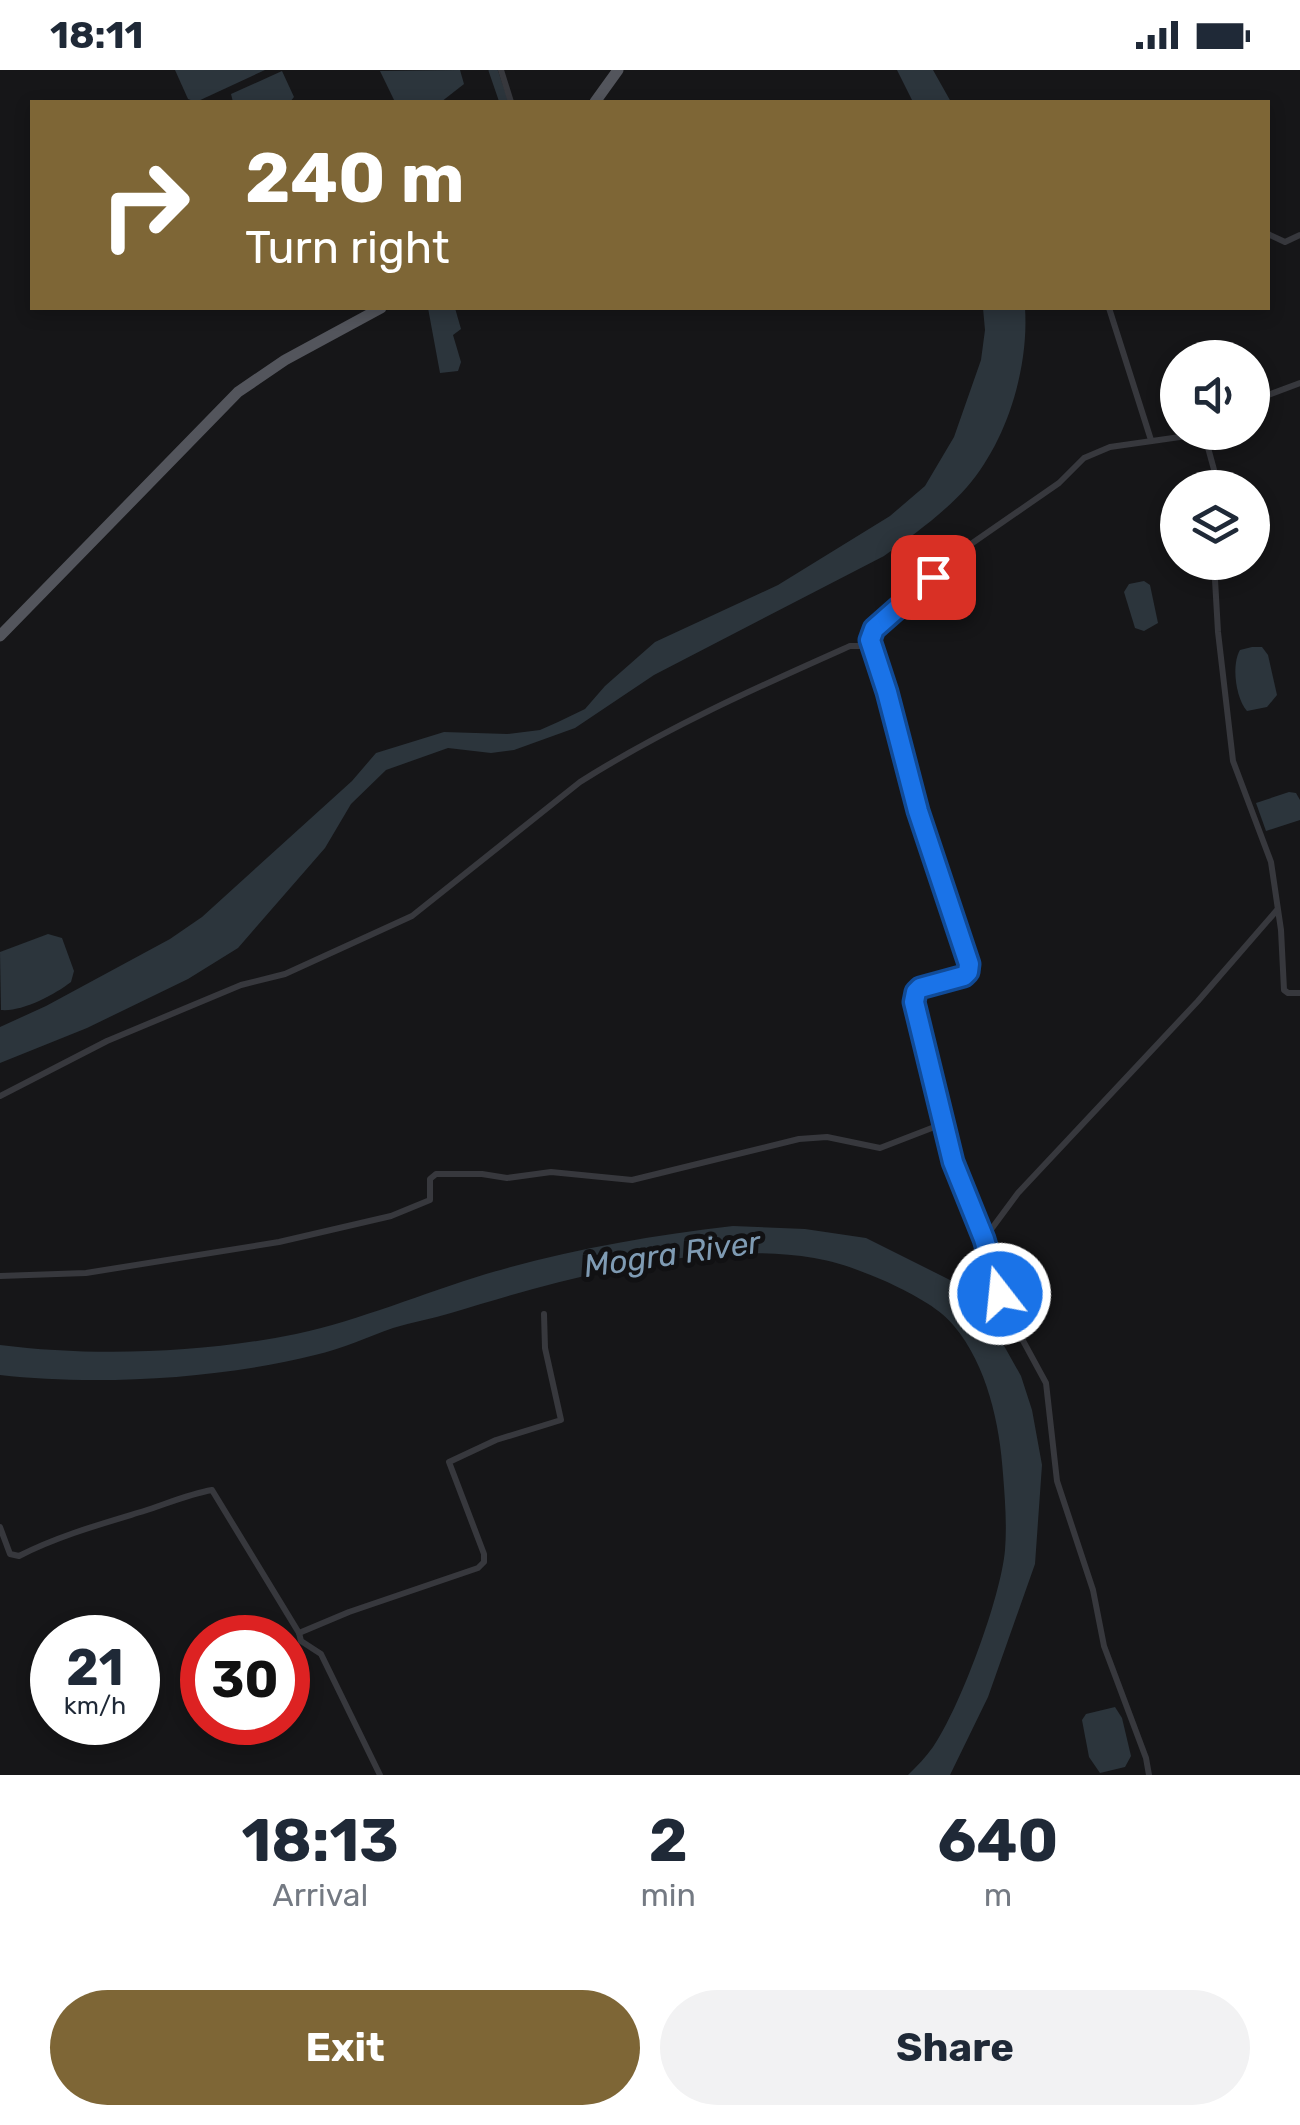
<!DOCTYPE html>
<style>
body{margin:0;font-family:Rubik,sans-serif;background:#f2f2f3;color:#1f2937;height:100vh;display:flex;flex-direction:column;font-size:38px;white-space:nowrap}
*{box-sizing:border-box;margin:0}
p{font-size:32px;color:#747a83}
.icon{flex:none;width:55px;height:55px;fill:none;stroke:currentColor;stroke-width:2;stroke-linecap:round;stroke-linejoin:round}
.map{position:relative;height:1705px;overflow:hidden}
.details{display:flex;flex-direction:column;background:#fff;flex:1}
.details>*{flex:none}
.hud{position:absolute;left:30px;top:30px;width:1240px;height:210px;border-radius:0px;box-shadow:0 5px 15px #0003;background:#7e6636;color:#fff;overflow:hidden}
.tools{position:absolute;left:1160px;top:270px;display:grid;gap:20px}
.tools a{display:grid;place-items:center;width:110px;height:110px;border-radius:50%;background:#fff;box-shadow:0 5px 15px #0003;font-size:50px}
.speed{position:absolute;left:30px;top:1545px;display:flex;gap:20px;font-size:50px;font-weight:700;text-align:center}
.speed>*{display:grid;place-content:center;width:130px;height:130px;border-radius:50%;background:#fff;box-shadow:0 5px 15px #0003;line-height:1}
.speed small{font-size:25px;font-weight:400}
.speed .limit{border:15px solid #d22;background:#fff;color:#111}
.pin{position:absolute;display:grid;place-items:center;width:85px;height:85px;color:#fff;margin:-42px;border-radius:20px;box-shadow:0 5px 15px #0006}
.me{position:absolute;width:110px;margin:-55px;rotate:344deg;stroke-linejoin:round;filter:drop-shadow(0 0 8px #0008)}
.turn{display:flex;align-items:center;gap:35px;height:210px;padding:0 50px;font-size:45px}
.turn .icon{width:130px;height:130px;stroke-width:2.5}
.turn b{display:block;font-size:70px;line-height:85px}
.eta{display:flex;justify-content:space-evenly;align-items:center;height:170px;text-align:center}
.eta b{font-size:60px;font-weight:700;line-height:70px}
.action{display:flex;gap:20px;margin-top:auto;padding:20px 50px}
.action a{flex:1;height:115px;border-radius:60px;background:#7e6636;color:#fff;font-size:40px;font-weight:700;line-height:115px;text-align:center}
.action a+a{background:#f2f2f3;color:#1f2937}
.status{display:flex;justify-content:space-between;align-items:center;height:70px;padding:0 50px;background:#fff;direction:ltr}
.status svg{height:28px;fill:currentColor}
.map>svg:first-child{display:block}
.water{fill:#2c353c}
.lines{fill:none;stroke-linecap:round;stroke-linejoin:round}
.canal{stroke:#2c353c;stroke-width:9}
.street{stroke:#37383d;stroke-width:6}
.primary{stroke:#53555c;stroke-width:11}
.route-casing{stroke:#114b97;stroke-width:25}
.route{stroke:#1a73e8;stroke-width:18}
.labels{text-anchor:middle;stroke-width:10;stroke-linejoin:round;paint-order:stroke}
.water-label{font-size:32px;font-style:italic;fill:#7f9bb3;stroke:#111113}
</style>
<div class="status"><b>18:11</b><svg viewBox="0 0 49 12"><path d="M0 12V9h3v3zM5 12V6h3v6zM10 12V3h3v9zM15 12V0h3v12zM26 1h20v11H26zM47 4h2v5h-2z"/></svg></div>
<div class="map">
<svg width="1300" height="1705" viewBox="0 0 1300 1705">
<rect width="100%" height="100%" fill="#161618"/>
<g class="water">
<polygon points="175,0 265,0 196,32 188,29"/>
<polygon points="460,0 464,14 441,32 395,32 380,1"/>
<polygon points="897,0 933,0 951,32 913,32"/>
<polygon points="282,1 294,27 290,32 233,32 231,24"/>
<polygon points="428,238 455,238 461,259 453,265 461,292 458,301 440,303"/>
<path d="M983,238h42c4,60 -18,133 -58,179 -23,26 -55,49 -83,69l-230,119 -79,53 -61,22 -23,3 -43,-5 -62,22 -35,34 -26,44 -87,100 -50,31 -101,49 -87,35v-36l46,-21 124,-67 32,-22 150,-136 24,-28 68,-21 63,2 33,-4 18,-8 27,-13 20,-23 50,-44 123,-57 112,-69 35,-30 29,-49 27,-77 4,-30z"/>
<polygon points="1144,511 1150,515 1158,553 1144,561 1135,558 1124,522 1129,514"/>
<path d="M1252,577h10l6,8 9,40 -10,12 -20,4c-11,-12 -16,-46 -7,-61z"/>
<polygon points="1289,722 1296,723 1300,730 1300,750 1266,761 1256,733"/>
<path d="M48,864l14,4 12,33 -3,11c-17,13 -49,30 -70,28l-1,-58z"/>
<path d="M733,1156l72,3 61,9 88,44 30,28 37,66 11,34 10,55 -7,99 -47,133 -38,78h-42c9,-9 18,-18 25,-28 27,-39 68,-150 72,-197 2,-25 0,-51 -2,-76 -3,-49 -16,-109 -49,-148 -16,-20 -46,-34 -69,-45 -24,-10 -46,-19 -71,-23 -114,-19 -254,22 -363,55 -19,6 -39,9 -58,15 -26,9 -51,21 -78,27 -95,24 -219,31 -315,20v-30c94,12 203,8 296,-11 65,-14 127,-41 190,-60 81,-24 162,-38 247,-48z"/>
<polygon points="1115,1637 1122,1648 1131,1686 1125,1697 1100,1703 1089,1687 1082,1650 1086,1644"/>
</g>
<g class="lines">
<polyline class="canal" points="493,0 504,32"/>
<g class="street">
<polyline points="501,0 511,32"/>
<polyline points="1268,164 1285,172 1300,165"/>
<polyline points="1109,238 1151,370"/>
<polyline points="1252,331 1300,313"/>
<polyline points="1214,492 1218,562 1233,691 1271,792 1281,860 1284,920 1288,923 1300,923"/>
<path d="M0,1026l107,-55 134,-56 44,-11 127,-58 168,-134c85,-54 178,-95 270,-136h22"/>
<polyline points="942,1049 953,1092 995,1202 1002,1232 1046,1313 1057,1411 1093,1520 1104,1576 1146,1688 1149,1705"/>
<polyline points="984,1169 1018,1123 1198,931 1277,840"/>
<polyline points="0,1206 86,1203 279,1172 391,1146 430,1130 430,1109 436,1104 482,1104 507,1108 551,1102 632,1110 799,1069 827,1067 880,1078 937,1056 941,1053 942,1043 914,931 915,922 925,915 964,907 969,903 969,895 918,741 869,566 958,483 1059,413 1084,388 1110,377 1194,365 1207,374 1219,418"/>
<path d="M0,1457l10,27 9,2c39,-20 82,-32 125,-45 22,-7 45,-17 68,-21l87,143 2,8 20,13 59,121"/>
<polyline points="299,1563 349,1542 478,1498 484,1492 484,1484 449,1392 496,1370 561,1350 545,1278 544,1244"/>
</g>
<g class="primary">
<polyline points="595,32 618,0"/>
<polyline points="0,566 238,322 285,290 381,238"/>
</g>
</g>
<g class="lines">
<g class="route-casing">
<polyline id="route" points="933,507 874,559 870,570 887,622 918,741 969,894 968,902 964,906 920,918 916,922 914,932 953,1092 984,1169 1000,1224"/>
</g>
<use href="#route" class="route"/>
</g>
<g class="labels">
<g class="water-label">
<text transform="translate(672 1184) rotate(-8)" y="11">Mogra River</text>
</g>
</g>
</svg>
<div class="tools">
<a><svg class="icon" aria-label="sound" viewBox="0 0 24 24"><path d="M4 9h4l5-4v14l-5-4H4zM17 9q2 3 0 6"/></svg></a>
<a><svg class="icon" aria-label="layers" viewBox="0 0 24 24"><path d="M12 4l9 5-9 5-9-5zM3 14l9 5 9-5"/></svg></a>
</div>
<div class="speed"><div>21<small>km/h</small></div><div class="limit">30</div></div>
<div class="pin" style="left:933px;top:507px;background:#d93025"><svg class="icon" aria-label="arrive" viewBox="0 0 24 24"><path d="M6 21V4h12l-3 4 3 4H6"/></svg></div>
<svg class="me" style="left:1000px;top:1224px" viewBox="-20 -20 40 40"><circle r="17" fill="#1a73e8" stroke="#fff" stroke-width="3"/><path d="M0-11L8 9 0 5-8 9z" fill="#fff"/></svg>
<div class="hud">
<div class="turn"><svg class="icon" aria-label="right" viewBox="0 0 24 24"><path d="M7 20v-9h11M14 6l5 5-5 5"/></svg><div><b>240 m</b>Turn right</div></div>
</div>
</div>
<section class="details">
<div class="eta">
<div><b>18:13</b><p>Arrival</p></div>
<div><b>2</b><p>min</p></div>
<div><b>640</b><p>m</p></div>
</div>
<div class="action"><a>Exit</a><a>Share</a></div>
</section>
